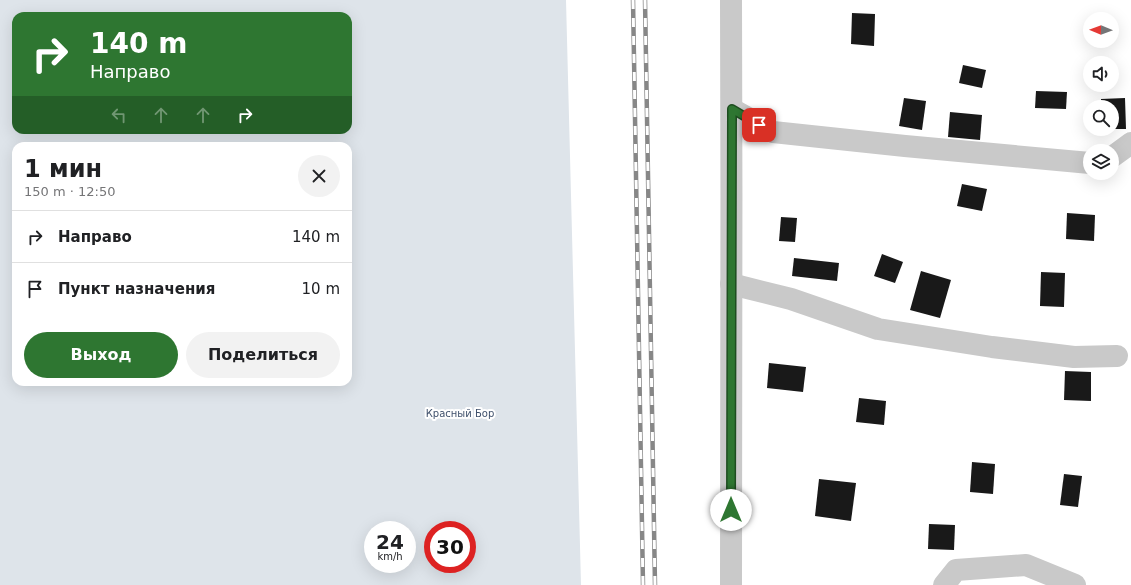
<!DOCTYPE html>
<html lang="ru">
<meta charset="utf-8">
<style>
body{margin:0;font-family:"DejaVu Sans",sans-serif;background:#f2f2f2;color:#202124;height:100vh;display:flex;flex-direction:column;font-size:15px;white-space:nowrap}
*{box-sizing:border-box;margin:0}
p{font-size:13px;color:#757577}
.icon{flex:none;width:22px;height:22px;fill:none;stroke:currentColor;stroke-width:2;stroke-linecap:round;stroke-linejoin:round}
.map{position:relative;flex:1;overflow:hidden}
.panel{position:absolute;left:12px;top:142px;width:340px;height:244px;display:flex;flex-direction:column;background:#fff;border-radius:12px;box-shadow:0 4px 16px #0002}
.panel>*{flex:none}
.guide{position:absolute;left:12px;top:12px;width:340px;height:122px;border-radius:12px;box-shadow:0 4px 16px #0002;background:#2e7631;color:#fff;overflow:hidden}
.needle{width:26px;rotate:271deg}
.fabs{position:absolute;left:1083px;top:12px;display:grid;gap:8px}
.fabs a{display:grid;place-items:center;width:36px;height:36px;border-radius:50%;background:#fff;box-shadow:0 4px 16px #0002;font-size:20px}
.speed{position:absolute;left:364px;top:521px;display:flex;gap:8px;font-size:20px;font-weight:700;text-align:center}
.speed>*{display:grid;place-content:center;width:52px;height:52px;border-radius:50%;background:#fff;box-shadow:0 4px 16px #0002;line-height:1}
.speed small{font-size:10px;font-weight:400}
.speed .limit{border:6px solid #d22;background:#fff;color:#111}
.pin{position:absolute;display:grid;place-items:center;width:34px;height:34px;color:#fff;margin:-17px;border-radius:8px;box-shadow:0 2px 6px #0006}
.me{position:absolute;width:44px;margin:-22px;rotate:0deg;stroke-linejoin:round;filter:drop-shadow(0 0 3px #0008)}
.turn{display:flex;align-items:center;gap:14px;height:84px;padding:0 12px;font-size:18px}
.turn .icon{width:52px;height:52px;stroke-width:2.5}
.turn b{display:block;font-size:28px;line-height:34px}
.lanes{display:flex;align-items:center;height:38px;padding:0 12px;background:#0003;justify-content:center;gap:20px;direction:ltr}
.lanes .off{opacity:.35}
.round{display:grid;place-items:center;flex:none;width:42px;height:42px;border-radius:21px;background:#f2f2f2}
.summary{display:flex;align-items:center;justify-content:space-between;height:68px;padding:0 12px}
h1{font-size:24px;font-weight:800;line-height:30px}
.button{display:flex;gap:8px;margin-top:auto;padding:8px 12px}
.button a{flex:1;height:46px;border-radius:24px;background:#2e7631;color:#fff;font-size:16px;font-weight:800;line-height:46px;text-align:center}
.button a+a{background:#f2f2f2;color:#202124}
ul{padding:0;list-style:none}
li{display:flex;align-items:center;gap:12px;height:52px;padding:0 12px;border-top:1px solid #e0e0e0}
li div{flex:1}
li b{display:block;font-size:15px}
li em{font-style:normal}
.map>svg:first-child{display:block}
.green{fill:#dee4ea;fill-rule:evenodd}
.building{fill:#191919}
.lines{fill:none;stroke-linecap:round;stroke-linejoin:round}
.minor{stroke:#c9c9c9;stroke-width:22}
.rail-casing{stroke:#878787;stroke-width:4.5}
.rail{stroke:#fff;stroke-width:3;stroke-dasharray:9;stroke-linecap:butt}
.route-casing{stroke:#1e4d20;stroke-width:10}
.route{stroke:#2e7631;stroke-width:7}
.labels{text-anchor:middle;stroke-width:4;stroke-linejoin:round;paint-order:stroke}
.park-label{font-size:10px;fill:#40516c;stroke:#fff}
</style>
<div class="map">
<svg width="1131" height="585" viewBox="0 0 1131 585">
<rect width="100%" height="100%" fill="#fff"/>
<path class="green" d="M0,0h566l15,585h-581zM16,16h332v114h-332zM16,146h332v236h-332zM373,530h34v34h-34zM433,530h34v34h-34z"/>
<g class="building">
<polygon points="852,13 875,14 874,46 851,44"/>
<polygon points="963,65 986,70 982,88 959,83"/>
<polygon points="1036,91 1067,92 1066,109 1035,108"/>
<polygon points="904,98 926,101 922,130 899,126"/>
<polygon points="1125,98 1126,129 1112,129 1112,107 1101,107 1101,99"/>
<polygon points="950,112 982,115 980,140 948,137"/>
<polygon points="962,184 987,189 982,211 957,206"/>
<polygon points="1067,213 1095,215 1094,241 1066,239"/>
<polygon points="781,217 797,218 795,242 779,241"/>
<polygon points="882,254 903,262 895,283 874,276"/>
<polygon points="794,258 839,263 837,281 792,276"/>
<polygon points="921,271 951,280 940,318 910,310"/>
<polygon points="1041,272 1065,273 1064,307 1040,306"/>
<polygon points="769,363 806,367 803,392 767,388"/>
<polygon points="1065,371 1091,372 1091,401 1064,400"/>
<polygon points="859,398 886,401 884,425 856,422"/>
<polygon points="972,462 995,464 993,494 970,492"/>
<polygon points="1064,474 1082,476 1078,507 1060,505"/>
<polygon points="819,479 856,483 851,521 815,516"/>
<polygon points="929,524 955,525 954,550 928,549"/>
</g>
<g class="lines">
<g class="minor">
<polyline points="732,109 773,132 905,146 1090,163"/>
<polyline points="1112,157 1131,143"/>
<polyline points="731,284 791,299 878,329 992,347 1074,357 1117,356"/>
<path d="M731,585c0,-195 1,-390 0,-585"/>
<polyline points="944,585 956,570 1026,565 1075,585"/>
</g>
<g class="rail-casing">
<g id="rail">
<polyline points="633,0 643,585"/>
<polyline points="645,0 655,585"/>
</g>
</g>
<use href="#rail" class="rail"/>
</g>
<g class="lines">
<g class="route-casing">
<polyline id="route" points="731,510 732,109 759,125"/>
</g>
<use href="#route" class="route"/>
</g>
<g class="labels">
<g class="park-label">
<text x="460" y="417">Красный Бор</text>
</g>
</g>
</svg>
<div class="fabs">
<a><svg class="needle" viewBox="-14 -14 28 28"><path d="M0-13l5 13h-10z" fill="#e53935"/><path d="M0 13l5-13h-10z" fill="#757577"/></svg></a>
<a><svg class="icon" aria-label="sound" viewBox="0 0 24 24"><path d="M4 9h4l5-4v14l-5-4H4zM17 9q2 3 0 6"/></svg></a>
<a><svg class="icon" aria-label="search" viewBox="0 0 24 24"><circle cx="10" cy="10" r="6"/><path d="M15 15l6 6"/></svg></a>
<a><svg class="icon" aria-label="layers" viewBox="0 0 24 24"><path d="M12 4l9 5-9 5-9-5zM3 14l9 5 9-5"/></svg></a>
</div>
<div class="speed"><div>24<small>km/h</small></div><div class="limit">30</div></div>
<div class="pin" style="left:759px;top:125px;background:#d93025"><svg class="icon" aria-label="arrive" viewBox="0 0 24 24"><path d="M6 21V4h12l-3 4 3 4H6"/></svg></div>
<svg class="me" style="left:731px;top:510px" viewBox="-20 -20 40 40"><circle r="19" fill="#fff"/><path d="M0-13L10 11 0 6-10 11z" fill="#2e7631"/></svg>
<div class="guide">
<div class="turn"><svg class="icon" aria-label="right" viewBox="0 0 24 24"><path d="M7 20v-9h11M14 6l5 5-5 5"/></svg><div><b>140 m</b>Направо</div></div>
<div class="lanes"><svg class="icon off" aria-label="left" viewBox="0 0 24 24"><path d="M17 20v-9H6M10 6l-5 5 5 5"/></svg><svg class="icon off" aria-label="ahead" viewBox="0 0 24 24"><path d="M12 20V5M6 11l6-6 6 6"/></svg><svg class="icon off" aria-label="ahead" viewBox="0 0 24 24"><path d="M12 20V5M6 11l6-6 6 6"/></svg><svg class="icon" aria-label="right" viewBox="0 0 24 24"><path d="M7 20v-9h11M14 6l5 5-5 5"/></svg></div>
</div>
<section class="panel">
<div class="summary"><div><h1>1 мин</h1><p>150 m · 12:50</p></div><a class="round"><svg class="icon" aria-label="close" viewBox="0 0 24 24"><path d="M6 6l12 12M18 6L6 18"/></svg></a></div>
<ul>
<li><svg class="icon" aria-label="right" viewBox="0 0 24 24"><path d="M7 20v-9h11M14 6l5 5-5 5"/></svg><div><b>Направо</b></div><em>140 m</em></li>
<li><svg class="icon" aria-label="arrive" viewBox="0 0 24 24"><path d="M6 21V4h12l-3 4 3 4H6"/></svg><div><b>Пункт назначения</b></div><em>10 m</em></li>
</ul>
<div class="button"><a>Выход</a><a>Поделиться</a></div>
</section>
</div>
